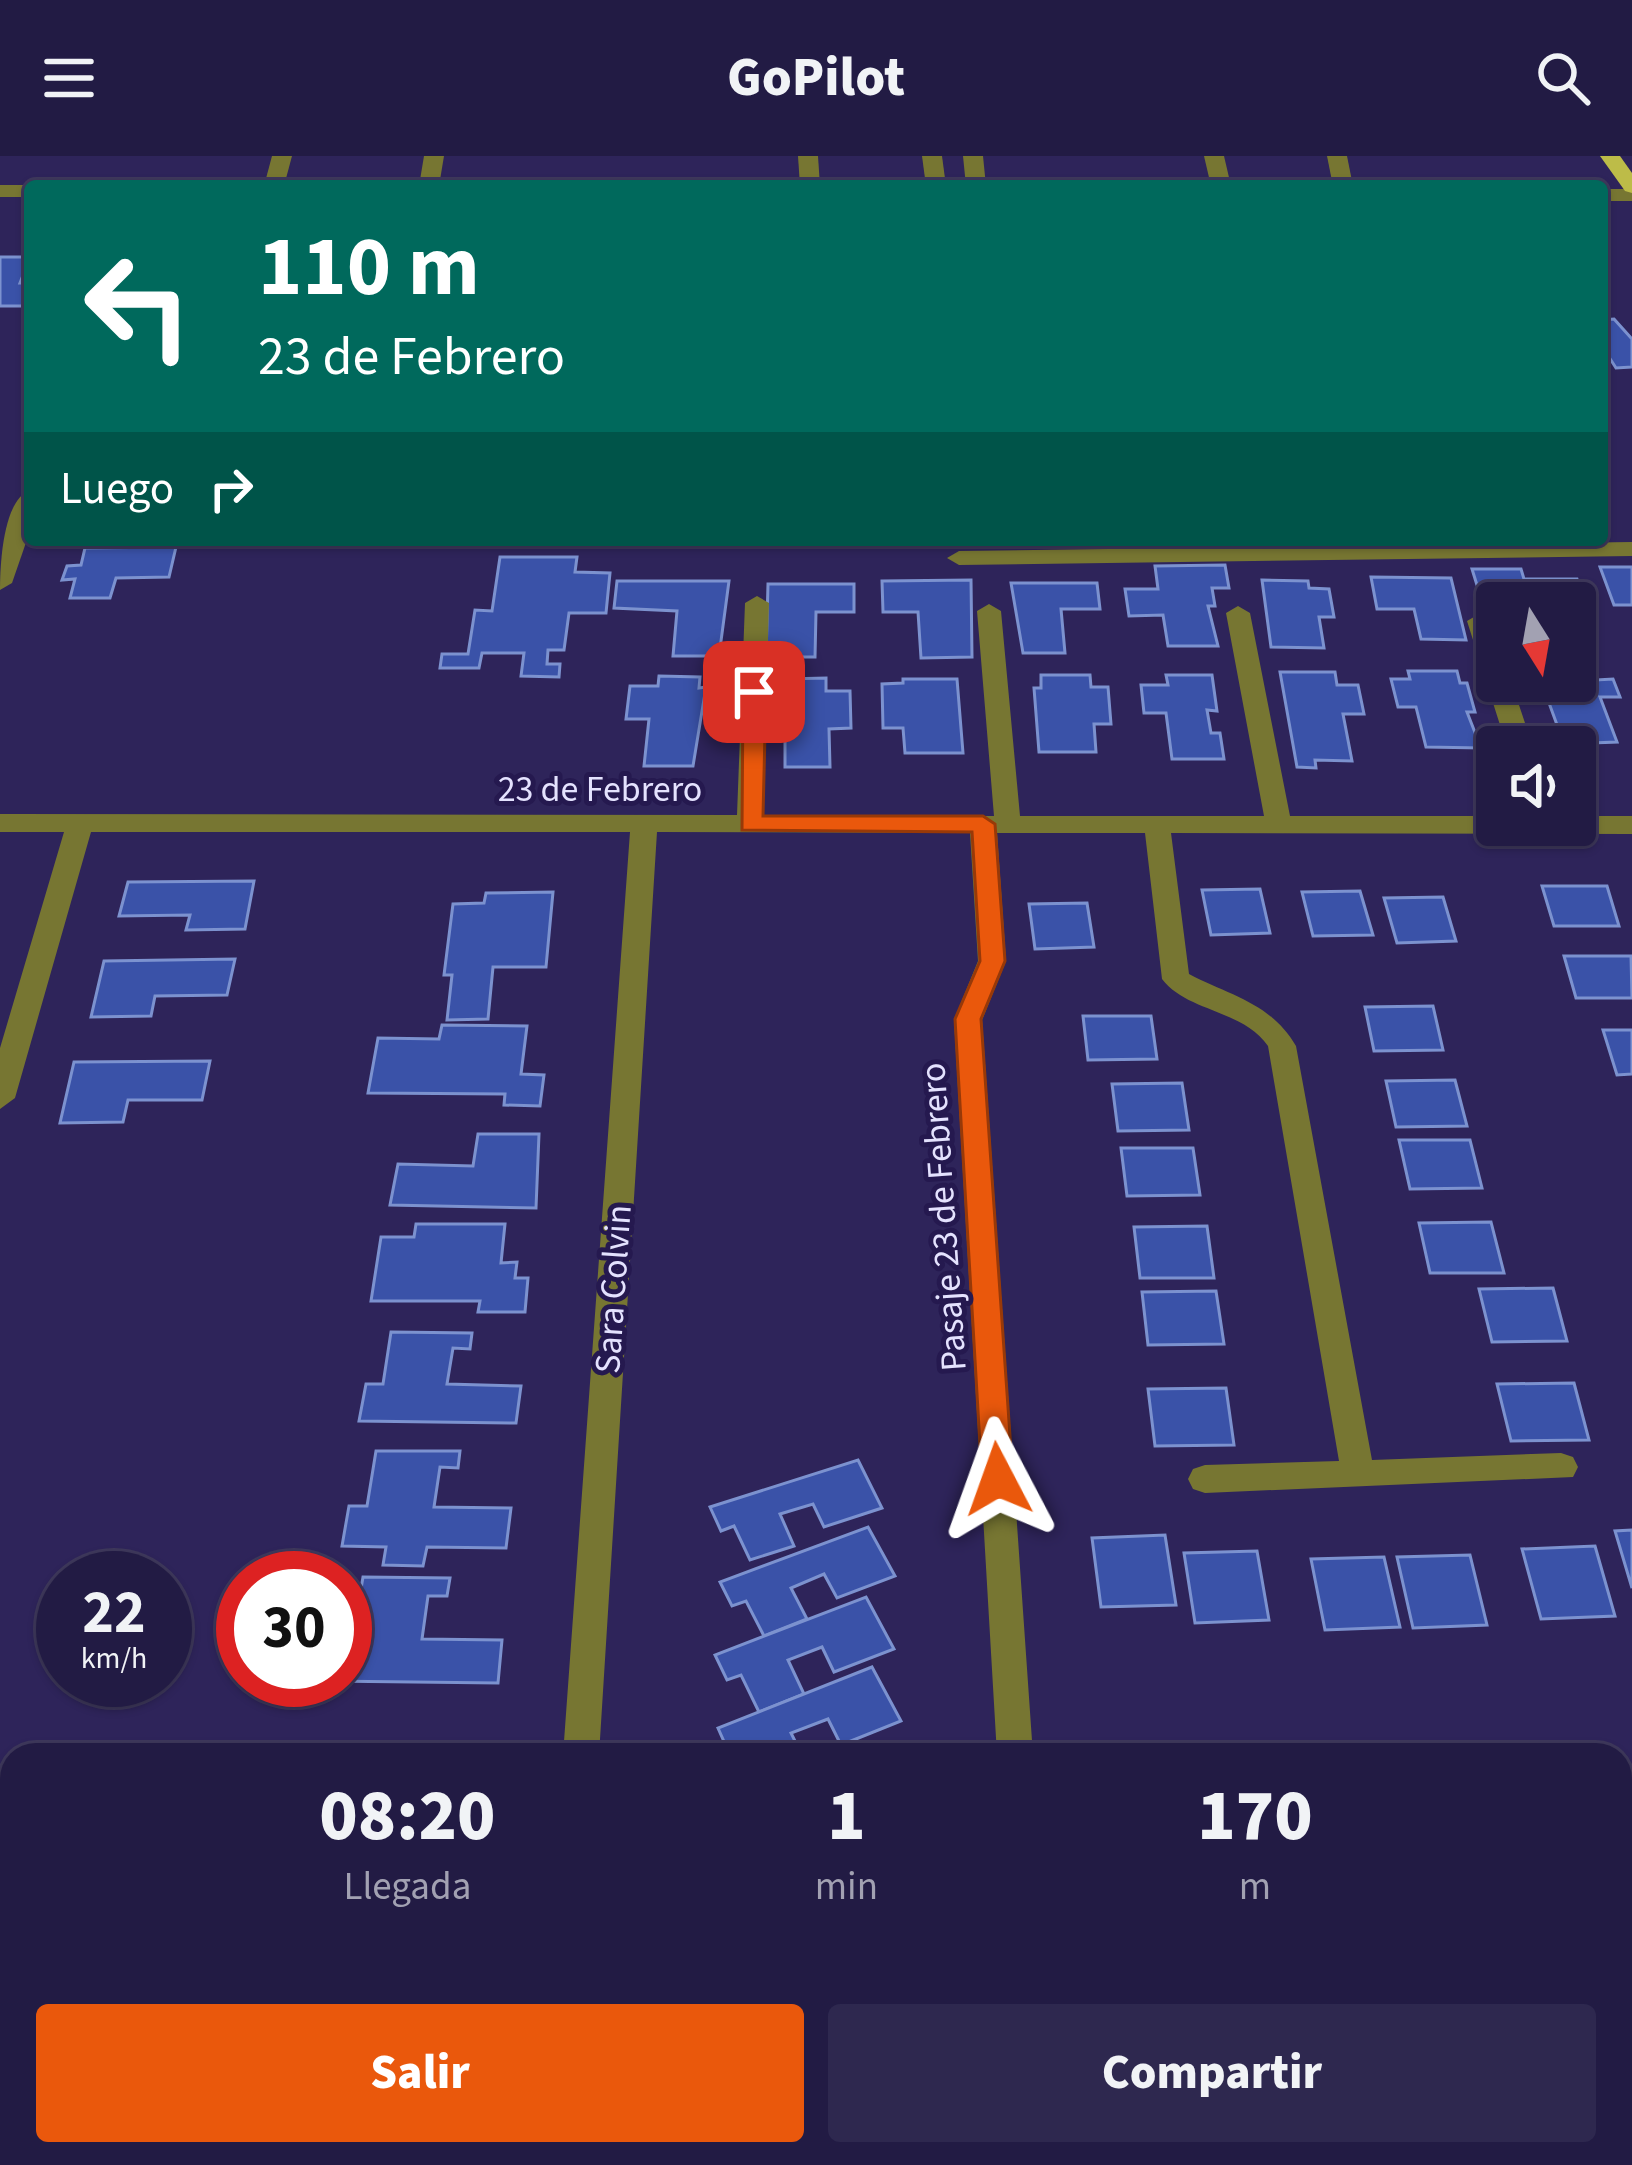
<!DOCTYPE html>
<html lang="es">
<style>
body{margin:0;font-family:"Source Sans 3",sans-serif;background:#2e284f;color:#f1f3f6;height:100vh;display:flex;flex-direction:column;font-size:45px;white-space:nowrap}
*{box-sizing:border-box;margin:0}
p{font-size:39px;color:#a2a1b2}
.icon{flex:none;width:66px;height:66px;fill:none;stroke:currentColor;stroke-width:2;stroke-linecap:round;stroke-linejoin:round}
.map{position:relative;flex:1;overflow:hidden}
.side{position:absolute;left:0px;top:1587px;width:1632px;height:423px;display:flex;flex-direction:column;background:#221b44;border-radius:36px 36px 0 0;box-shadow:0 3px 9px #0004,0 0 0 3px #3f395d}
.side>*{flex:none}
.banner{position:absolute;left:24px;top:24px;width:1584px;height:366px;border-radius:12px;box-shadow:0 3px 9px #0004,0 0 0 3px #3f395d;background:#00695c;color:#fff;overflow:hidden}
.needle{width:78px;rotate:169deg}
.tools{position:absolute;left:1476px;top:426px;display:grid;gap:24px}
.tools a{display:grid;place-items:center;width:120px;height:120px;border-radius:12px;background:#221b44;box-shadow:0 3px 9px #0004,0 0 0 3px #3f395d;font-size:60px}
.speed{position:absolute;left:36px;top:1395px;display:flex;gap:24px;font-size:60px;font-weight:700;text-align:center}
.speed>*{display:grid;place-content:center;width:156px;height:156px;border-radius:50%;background:#221b44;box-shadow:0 3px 9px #0004,0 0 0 3px #3f395d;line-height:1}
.speed small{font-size:30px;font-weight:400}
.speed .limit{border:18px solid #d22;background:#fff;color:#111}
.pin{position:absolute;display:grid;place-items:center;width:102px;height:102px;color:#fff;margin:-51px;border-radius:24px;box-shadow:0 6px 18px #0006}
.me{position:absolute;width:132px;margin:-66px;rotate:356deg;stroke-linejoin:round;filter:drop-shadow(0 0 9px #0008)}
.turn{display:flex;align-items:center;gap:42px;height:252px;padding:0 36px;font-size:54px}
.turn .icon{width:156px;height:156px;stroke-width:2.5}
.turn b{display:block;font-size:84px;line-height:102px}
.then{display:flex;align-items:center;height:114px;padding:0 36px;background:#0003;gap:24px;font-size:45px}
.eta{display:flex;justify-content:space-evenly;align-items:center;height:204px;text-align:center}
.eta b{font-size:72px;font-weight:800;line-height:84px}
.action{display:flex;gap:24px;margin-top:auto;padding:24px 36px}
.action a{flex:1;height:138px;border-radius:12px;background:#ea580c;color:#fff;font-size:48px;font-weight:800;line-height:138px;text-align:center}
.action a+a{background:#2e284f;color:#f1f3f6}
header{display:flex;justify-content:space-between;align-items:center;height:156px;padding:0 36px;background:#221b44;font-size:54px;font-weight:800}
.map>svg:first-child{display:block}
.building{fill:#3a52a8;stroke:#7c92cf;stroke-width:3}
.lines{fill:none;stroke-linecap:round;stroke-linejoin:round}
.minor{fill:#777632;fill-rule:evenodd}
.major{fill:#bdbc48;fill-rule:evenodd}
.route{fill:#ea580c;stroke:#983908;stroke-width:3}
.labels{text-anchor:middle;stroke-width:10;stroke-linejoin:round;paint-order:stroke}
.street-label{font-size:36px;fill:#e4e2fe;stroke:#25194f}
</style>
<header><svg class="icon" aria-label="menu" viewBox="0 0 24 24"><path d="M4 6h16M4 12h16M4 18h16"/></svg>GoPilot<svg class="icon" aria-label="search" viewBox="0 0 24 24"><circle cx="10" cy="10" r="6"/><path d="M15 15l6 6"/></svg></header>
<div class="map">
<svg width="1632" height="2009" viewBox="0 0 1632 2009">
<rect width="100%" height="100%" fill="#2e245a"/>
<g class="building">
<polygon points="0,101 30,101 20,127 30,127 30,150 0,150"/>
<polygon points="1614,163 1632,183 1632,211 1616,212 1609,201 1602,202 1602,164"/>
<polygon points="176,391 169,421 116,422 110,442 70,442 75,423 62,424 67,410 81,409 85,392"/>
<polygon points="500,401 577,401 575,416 610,417 606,457 569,457 564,494 548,494 547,508 560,508 559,521 521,520 524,497 482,497 479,512 440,512 442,498 468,498 475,454 492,455"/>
<polygon points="1225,409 1229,432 1212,432 1215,450 1208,450 1218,490 1168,490 1163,459 1129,460 1125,433 1158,433 1155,410"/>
<polygon points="1600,411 1632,411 1632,449 1614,449"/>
<polygon points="1472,413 1521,413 1524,423 1577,423 1587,452 1575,452 1575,447 1497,447 1497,494"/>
<polygon points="1371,421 1451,422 1466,484 1421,483 1414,453 1377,453"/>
<polygon points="971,424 972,501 921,502 918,456 883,456 882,425"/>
<polygon points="1262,424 1308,425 1309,432 1329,433 1334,461 1319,461 1324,492 1271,491"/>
<polygon points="617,425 729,425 719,500 673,500 677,455 614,452"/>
<polygon points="1011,427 1097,427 1100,453 1061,453 1065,497 1023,497"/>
<polygon points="768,428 854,428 854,456 816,456 815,501 766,501"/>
<polygon points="1575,506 1589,506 1596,524 1613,523 1620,541 1600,541 1617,586 1564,588 1541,525 1575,525"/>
<polygon points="1408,515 1457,515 1460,527 1467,527 1475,556 1467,556 1481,592 1426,591 1416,551 1398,551 1391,523 1410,523"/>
<polygon points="1280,516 1335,516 1337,529 1358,529 1364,558 1343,558 1352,605 1315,604 1316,612 1297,611"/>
<polygon points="1041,519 1090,519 1091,531 1108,531 1111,568 1094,568 1096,596 1039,596 1034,532 1041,532"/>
<polygon points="1166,519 1212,519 1217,555 1207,554 1211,577 1220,577 1224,603 1172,603 1166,557 1144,557 1141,529 1168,529"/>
<polygon points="659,520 700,521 699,532 706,531 693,610 644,610 649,563 626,563 630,530 658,530"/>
<polygon points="826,522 826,535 850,535 851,572 829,573 830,611 785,611 785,523"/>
<polygon points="903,523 957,523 963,597 905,597 903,572 883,572 882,528 903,527"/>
<polygon points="254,725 245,773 186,774 190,759 119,760 128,726"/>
<polygon points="1542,730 1607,730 1619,770 1554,770"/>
<polygon points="1260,733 1270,777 1211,779 1202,734"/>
<polygon points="1360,735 1373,779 1313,780 1302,736"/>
<polygon points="553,736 546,811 493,811 488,863 447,864 452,819 444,819 453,748 484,747 486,737"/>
<polygon points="1443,741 1456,785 1397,787 1384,742"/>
<polygon points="1087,747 1094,791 1035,793 1029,748"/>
<polygon points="1564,800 1631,800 1632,842 1576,842"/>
<polygon points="235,803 227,839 155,840 151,860 91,861 104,805"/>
<polygon points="1433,850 1443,894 1374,895 1365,851"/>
<polygon points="1083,860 1151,860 1157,903 1088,904"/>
<polygon points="442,869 527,870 521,918 544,919 540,950 504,949 505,938 368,937 378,882 439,883"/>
<polygon points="1603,874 1632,874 1632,918 1617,919"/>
<polygon points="210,905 202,944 128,944 123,966 60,967 74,906"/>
<polygon points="1455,924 1467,970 1396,971 1386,925"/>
<polygon points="1182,927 1189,974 1118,975 1112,928"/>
<polygon points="478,978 539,978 536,1052 390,1049 398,1008 473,1010"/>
<polygon points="1399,984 1470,984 1482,1032 1410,1033"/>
<polygon points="1121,992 1193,992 1200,1039 1127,1040"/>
<polygon points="1491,1066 1504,1117 1430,1117 1419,1067"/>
<polygon points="416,1068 505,1068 501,1107 517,1106 515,1122 528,1122 525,1156 478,1156 480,1145 371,1145 381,1081 414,1081"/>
<polygon points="1207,1070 1214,1122 1140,1122 1134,1071"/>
<polygon points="1553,1132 1567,1185 1492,1186 1479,1133"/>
<polygon points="1216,1135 1224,1188 1148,1189 1142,1136"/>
<polygon points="391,1176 472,1177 470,1193 453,1192 447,1228 521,1230 516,1267 359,1265 366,1228 383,1228"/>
<polygon points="1574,1227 1589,1284 1511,1285 1497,1228"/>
<polygon points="1226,1232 1234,1289 1155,1290 1148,1233"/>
<polygon points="376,1295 460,1295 458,1312 440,1311 434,1351 511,1352 506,1392 427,1391 423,1410 383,1409 386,1391 342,1390 349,1350 367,1350"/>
<polygon points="858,1304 882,1352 824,1371 813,1348 780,1358 794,1390 750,1404 734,1370 721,1375 710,1351"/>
<polygon points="868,1371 895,1420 837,1442 824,1418 791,1432 807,1463 764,1480 746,1445 732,1450 720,1426"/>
<polygon points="1632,1374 1632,1432 1615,1375"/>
<polygon points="1165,1379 1176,1449 1101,1451 1092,1382"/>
<polygon points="1595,1390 1615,1460 1541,1463 1522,1393"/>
<polygon points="1257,1395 1269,1464 1195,1467 1184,1397"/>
<polygon points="1470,1399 1487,1469 1413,1472 1397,1401"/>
<polygon points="1384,1401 1400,1471 1325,1474 1311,1403"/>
<polygon points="363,1421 450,1422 447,1440 428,1440 422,1483 502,1484 498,1527 327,1525 345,1524 345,1482 353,1481"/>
<polygon points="866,1441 894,1493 834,1516 822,1491 788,1504 804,1538 759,1556 741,1519 727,1524 715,1499"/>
<polygon points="872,1511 901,1565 841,1589 828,1563 791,1577 802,1599 748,1599 745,1593 730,1599 718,1572"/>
<polygon points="153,1998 274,1998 272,2009 152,2009"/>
<polygon points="329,1998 456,1998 455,2009 328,2009"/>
<polygon points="1181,1998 1315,1998 1317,2009 1182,2009"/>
</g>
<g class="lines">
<g class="minor">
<polygon points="272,0 292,0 284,30 264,30"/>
<polygon points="424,0 444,0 439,30 419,30"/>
<polygon points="798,0 818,0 820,30 800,30"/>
<polygon points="922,0 942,0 946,30 926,30"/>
<polygon points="963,0 983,0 986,30 966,30"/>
<polygon points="1204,0 1224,0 1231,30 1211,30"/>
<polygon points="1327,0 1347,0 1353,30 1333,30"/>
<polygon points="0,29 30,29 34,30 30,41 0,41"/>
<rect x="1602" y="33" width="30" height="12"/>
<path d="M30,334v41l-18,52 -12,7c0,-26 3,-90 30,-100z"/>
<polygon points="1632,386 1632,400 959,409 947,402 959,395"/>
<path d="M757,440l12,7 -6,212 231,1 -17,-205 12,-7 12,7 19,205h244l-38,-203 12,-7 12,7 40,203h207v9h78v-9h57v18l-461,-1 18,141c42,22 82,29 107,72l76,414 189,-7 12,4 5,10 -5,10 -368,16 -12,-4 -5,-10 5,-10 12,-4 134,-4 -71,-415c-26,-37 -81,-34 -106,-67l-17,-146h-148l9,128 -24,59 51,735h-36l-43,-735 24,-59 -8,-128 -313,-1 -58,923h-36l67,-923h-539l-76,266 -15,11v-61l64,-216h-64v-18l737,1 8,-212z"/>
<polygon points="1479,458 1491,465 1497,483 1497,525 1511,525 1533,591 1507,591 1467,465"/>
<polygon points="534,1998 574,1998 573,2009 533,2009"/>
<polygon points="1321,1998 1361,1998 1362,2009 1322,2009"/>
</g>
<polygon class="major" points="1600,0 1620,0 1632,17 1632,37 1625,35"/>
</g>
<polygon class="route" points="754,528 766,536 763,660 983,660 995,668 1005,805 981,863 1013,1323 998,1336 982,1323 955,863 980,805 972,676 742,674 743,536"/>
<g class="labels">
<g class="street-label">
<text x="600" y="645">23 de Febrero</text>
<text transform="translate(942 1061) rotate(-94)" y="13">Pasaje 23 de Febrero</text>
<text transform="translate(612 1133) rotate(-86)" y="13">Sara Colvin</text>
</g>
</g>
</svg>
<div class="tools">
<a><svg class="needle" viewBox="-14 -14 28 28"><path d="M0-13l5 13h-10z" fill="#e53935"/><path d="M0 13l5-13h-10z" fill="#a2a1b2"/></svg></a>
<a><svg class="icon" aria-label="sound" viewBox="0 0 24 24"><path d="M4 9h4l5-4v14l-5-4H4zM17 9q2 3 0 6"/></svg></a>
</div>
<div class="speed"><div>22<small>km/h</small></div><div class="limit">30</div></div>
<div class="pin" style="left:754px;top:536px;background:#d93025"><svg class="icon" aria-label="arrive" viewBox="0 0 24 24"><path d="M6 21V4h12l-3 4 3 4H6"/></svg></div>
<svg class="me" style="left:998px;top:1323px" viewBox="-20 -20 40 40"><path d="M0-17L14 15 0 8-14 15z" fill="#ea580c" stroke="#fff" stroke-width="4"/></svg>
<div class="banner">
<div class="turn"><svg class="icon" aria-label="left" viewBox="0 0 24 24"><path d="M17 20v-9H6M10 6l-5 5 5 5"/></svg><div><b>110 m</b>23 de Febrero</div></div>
<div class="then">Luego<svg class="icon" aria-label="right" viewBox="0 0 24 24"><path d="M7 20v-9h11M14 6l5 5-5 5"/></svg></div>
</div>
<section class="side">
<div class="eta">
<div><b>08:20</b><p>Llegada</p></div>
<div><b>1</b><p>min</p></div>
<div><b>170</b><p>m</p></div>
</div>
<div class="action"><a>Salir</a><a>Compartir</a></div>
</section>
</div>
